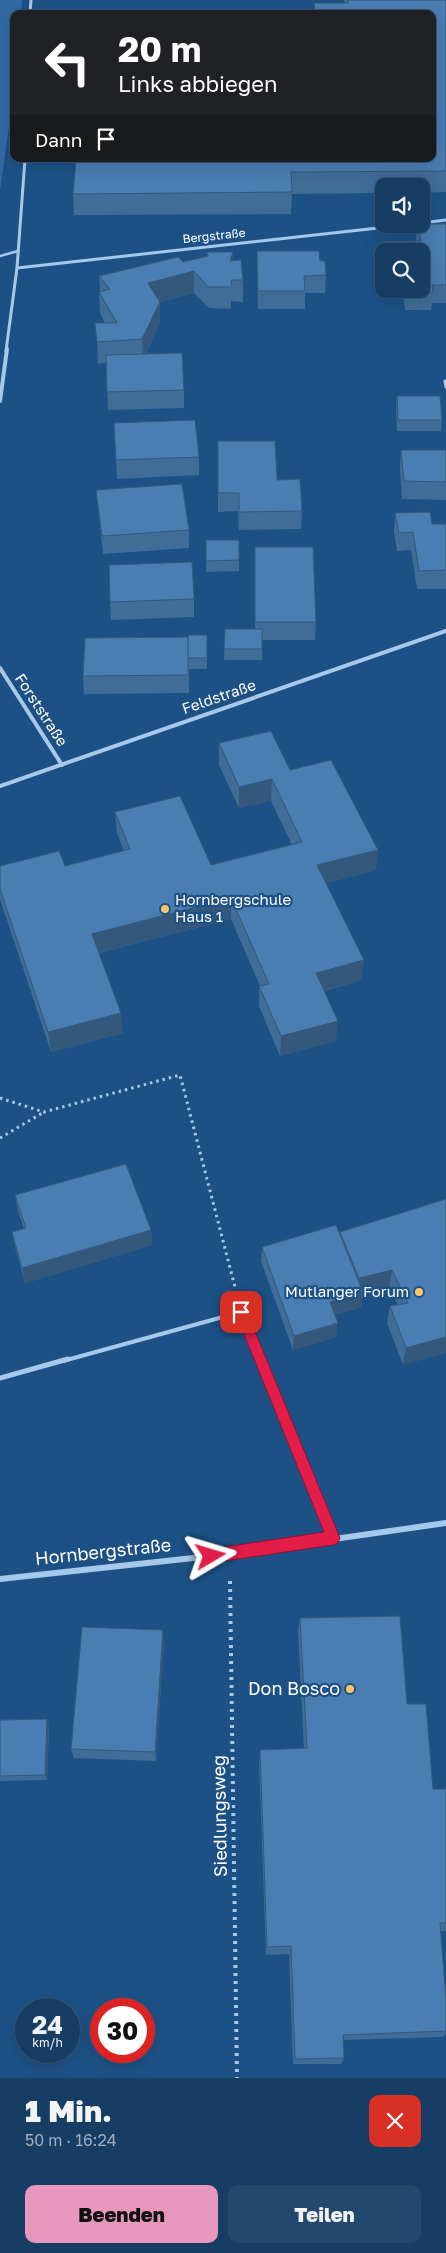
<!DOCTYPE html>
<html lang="de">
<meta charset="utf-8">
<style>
body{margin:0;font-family:"Golos Text",sans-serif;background:#23486d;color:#f1f3f6;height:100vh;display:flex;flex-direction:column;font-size:19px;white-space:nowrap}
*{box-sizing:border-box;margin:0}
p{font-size:16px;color:#9eaebf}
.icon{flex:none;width:28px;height:28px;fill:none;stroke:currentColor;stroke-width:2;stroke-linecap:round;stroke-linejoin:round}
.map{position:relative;height:2078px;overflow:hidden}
.side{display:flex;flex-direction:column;background:#163d64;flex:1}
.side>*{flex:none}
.banner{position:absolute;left:10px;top:10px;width:426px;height:152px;border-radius:10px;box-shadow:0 5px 20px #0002,0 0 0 1px #355678;background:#202124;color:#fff;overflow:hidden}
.fabs{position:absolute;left:375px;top:178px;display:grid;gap:10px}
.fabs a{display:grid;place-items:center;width:55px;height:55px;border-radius:10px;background:#163d64;box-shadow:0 5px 20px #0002,0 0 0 1px #355678;font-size:25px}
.speed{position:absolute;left:15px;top:1998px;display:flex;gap:10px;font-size:25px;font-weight:700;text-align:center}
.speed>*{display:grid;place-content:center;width:65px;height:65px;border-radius:50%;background:#163d64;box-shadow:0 5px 20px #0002,0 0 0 1px #355678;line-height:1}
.speed small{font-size:12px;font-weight:400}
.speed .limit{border:8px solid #d22;background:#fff;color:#111}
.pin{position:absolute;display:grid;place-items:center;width:42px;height:42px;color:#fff;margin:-21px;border-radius:10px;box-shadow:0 2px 8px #0006}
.me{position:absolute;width:55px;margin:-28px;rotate:83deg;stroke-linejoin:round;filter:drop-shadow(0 0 4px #0008)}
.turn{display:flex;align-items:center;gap:18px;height:105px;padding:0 25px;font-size:22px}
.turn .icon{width:65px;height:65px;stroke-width:2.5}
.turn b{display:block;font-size:35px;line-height:42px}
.then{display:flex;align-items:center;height:48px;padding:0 25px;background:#0003;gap:10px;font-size:19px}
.round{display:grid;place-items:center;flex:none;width:52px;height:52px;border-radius:10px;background:#23486d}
.headline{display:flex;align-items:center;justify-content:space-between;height:85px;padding:0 25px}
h1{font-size:30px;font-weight:800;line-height:38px}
.primary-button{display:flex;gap:10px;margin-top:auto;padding:10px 25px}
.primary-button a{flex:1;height:58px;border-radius:10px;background:#e797bd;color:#111;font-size:20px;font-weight:800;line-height:58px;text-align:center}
.primary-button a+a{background:#23486d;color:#f1f3f6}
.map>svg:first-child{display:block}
.green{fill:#316ba4}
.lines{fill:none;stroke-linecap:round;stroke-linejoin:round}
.path-far1{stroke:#a6c9eb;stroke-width:3;stroke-dasharray:2.5 4;stroke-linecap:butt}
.path{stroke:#a6c9eb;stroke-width:4;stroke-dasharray:3 5;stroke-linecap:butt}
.lane-far3{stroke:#a6c9eb;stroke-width:2.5}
.lane-far2{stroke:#a6c9eb;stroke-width:3}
.lane-far1{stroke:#a6c9eb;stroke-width:4}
.lane{stroke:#a6c9eb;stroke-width:5}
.street-far2{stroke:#a6c9eb;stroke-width:3}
.street-far1{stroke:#a6c9eb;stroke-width:4}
.street{stroke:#a6c9eb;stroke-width:6}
.wall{fill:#406c98}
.shaded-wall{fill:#34587c}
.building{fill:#4a7db1;stroke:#34587c}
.route{fill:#e11d48;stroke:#92132f}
.poi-dot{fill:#fac764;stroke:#1d5186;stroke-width:2}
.labels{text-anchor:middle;stroke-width:4.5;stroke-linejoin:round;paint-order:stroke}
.far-street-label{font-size:12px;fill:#fff;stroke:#1d5186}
.street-label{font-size:15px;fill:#fff;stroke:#1d5186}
.poi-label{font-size:15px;fill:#fff;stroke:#1d5186;text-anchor:start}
.near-street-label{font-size:18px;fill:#fff;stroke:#1d5186}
.near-poi-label{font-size:18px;fill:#fff;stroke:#1d5186;text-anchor:end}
</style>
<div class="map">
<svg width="446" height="2078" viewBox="0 0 446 2078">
<rect width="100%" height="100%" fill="#1d5186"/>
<polygon class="green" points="0,0 22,0 21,14 14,14 14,91 0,190"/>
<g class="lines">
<g class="path-far1">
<polyline points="0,1098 44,1112 180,1075 235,1287"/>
<polyline points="0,1138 44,1112"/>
</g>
<polyline class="path" points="230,1581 237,2078"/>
<polyline class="lane-far3" points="0,256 18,251"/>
<polyline class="lane-far2" points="445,381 446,387"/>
<polyline class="lane-far1" points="63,1361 241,1312 261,1361"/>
<g class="lane">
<polyline points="260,1359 333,1538"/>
<polyline points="0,1378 68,1359"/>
</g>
<g class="street-far2">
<polyline points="30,14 31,0"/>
<polyline points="421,223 446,220"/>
<polyline points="17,268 414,224"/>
<polyline points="6,351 17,268 25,159"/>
</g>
<g class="street-far1">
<polyline points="0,401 7,349"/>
<polyline points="0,668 62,765"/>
<polyline points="0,786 446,631"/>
</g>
<polyline class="street" points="0,1579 230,1554 446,1523"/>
</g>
<g class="wall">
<polygon points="344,0 446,0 446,192 421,193 421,186 384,186 384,193 292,194 291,214 74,215 73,194 432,159 432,14 314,14 314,3 345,3"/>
<polygon points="417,224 446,224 446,303 432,303 431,310 405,310 402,289 421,289 421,251 384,251 384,281 381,259 382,242 416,241"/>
<polygon points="257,251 326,275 325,293 305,293 305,309 258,309 257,269"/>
<polygon points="207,252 233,261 243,280 243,302 231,301 231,309 209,308 194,293 160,302 160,323 146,354 184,390 184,408 108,410 106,363 98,364 97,342 105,323 100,313 99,292 100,292 99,276 183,262 207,257"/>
<polygon points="397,396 442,420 441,431 397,431 396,407"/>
<polygon points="114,423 199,457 199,475 117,479"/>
<polygon points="218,441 277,480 302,511 301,529 239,530 238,511 218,512"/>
<polygon points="401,450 446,450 446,500 402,499 400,468"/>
<polygon points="96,490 189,530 189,548 103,554"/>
<polygon points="395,513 432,524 446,524 446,589 417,589 411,550 397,551 394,531"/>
<polygon points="206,540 239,560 239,571 206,572"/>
<polygon points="255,547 316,622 315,640 262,640 262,660 224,660 225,629 255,629"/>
<polygon points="194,599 194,617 111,620 110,602"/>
<polygon points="207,635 207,669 189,669 189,693 84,694 83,676 188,637"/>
<polygon points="219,743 290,770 376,870 326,883 364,960 361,980 324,991 336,1041 280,1056 259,1006 259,986 260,986 231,919 99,953 123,1033 51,1052 0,899 0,866 65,866 124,851 117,833 115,812 211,865 292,845 271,801 239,808 219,765"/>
<polygon points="15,1195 151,1230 152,1245 25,1283 15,1247 12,1232 24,1229 18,1211"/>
<polygon points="446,1199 403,1365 387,1323 390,1306 398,1305 389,1288 363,1294 361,1307 334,1315 336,1337 293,1350 261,1261 262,1247 340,1235 340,1232"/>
<polygon points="300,1618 407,1704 433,1789 446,1789 446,1931 440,1931 446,1999 446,2034 443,2037 343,2040 344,2058 341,2064 293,2064 289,1954 266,1955 259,1761 260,1750 304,1748 298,1632"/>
<polygon points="164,1641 156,1761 74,1758 71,1749"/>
<polygon points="47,1719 49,1724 47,1780 0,1781 0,1720"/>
</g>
<g class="shaded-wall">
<polygon points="233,252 233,273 230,261"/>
<polygon points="194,271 194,293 160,302 160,323 143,361 142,339 148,283"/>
<polygon points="272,779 271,801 239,808 239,787"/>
<polygon points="378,850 376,870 316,886 317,865"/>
<polygon points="231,898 231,919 94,954 92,934"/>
<polygon points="364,960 361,980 314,993 316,973"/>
<polygon points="121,1013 123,1033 51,1052 48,1032"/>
<polygon points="338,1021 336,1041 280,1056 281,1036"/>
<polygon points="151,1230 152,1245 25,1283 22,1268"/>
<polygon points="392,1270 389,1288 363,1294 361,1307 328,1317 330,1302 357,1294 359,1278"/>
<polygon points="338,1323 336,1337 293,1350 294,1336"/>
<polygon points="446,1337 446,1353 403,1365 406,1348"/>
<polygon points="163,1630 164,1641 156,1761 155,1752"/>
<polygon points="47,1719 49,1724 47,1780 45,1775"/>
</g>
<g class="building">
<polygon points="348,0 446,0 446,171 291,172 292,192 73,194 76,159 432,159 432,14 315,14 314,3 348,3"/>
<polygon points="417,224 446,224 446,285 432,285 433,292 407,292 407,289 421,289 421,251 384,251 384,253 382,242 421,241"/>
<polygon points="257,251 319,251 320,261 325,261 326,275 304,276 305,291 258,291"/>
<polygon points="207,252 233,252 230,261 241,260 243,280 231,280 232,287 208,287 194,271 148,283 160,302 142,339 97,342 95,323 117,323 99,292 110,289 99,276 178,257 183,262 208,256"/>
<polygon points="182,353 184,390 107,392 106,355"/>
<polygon points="397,396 440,396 442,420 398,420"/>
<polygon points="195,420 199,457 116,460 114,423"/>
<polygon points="218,441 275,441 277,480 300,479 302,511 239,512 239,493 218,493"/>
<polygon points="401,450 446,450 446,482 404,481"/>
<polygon points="182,484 189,530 102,536 96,490"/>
<polygon points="430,512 432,524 446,524 446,570 419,571 413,532 399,533 395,513"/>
<polygon points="206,540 239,540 239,560 206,561"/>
<polygon points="255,547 313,547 316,622 255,622"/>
<polygon points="192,562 194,599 110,602 109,565"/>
<polygon points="225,629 262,629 262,649 224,649"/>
<rect x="188" y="635" width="19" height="23"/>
<polygon points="188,637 188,675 83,676 85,638"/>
<polygon points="271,731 290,770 331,760 378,850 317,865 364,960 316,973 338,1021 281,1036 259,986 269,984 231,898 92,934 121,1013 48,1032 0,889 0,866 59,851 65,866 130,849 115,812 180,796 211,865 302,842 272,779 239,787 219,743"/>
<polygon points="126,1164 151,1230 22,1268 12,1232 26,1228 15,1195"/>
<polygon points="446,1199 446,1337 406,1348 390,1306 408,1303 392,1270 359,1278 340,1232"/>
<polygon points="336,1225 363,1292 330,1302 338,1323 294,1336 262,1247"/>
<polygon points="400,1616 407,1704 426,1704 433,1789 446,1789 446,1923 440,1923 446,1999 446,2031 343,2035 344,2058 295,2059 291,1946 267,1947 260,1750 307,1748 300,1618"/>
<polygon points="82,1627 163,1630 155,1752 71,1749"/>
<polygon points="47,1719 45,1775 0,1776 0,1720"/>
</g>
<polygon class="route" points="241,1306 245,1308 247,1312 340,1538 338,1543 333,1545 211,1563 206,1561 204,1556 206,1551 211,1549 324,1532 235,1312 237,1308"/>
<g class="poi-dot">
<circle cx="165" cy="909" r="5"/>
<circle cx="419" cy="1292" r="5"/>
<circle cx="350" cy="1689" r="5"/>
</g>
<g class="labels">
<g class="far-street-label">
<text transform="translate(214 236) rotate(-6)" y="4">Bergstraße</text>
</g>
<g class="street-label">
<text transform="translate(219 697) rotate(-19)" y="5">Feldstraße</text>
<text transform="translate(41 710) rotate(57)" y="5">Forststraße</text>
</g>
<g class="poi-label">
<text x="175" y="905">Hornbergschule<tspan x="175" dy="17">Haus 1</tspan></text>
<text x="409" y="1297" text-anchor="end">Mutlanger Forum</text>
</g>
<g class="near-street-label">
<text transform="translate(103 1552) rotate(-6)" y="6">Hornbergstraße</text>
<text transform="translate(220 1816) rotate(-91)" y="6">Siedlungsweg</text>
</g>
<g class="near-poi-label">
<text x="340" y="1695">Don Bosco</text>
</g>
</g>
</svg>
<div class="fabs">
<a><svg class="icon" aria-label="sound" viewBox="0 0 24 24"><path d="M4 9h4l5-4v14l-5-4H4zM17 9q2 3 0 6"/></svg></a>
<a><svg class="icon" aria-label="search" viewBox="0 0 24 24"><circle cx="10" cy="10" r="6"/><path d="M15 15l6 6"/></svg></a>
</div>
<div class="speed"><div>24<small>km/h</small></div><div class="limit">30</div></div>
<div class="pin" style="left:241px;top:1312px;background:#d93025"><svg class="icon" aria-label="arrive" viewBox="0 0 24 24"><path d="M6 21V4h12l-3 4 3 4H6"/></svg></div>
<svg class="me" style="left:211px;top:1556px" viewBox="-20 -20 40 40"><path d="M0-17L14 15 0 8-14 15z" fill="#e11d48" stroke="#fff" stroke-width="4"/></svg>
<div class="banner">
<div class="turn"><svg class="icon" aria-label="left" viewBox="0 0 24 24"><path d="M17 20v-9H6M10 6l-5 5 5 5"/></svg><div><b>20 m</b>Links abbiegen</div></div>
<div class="then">Dann<svg class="icon" aria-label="arrive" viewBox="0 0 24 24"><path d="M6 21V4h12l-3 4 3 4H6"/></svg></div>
</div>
</div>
<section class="side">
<div class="headline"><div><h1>1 Min.</h1><p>50 m · 16:24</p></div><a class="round" style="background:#d93025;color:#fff"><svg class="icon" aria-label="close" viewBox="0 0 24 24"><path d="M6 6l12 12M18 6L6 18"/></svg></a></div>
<div class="primary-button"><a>Beenden</a><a>Teilen</a></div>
</section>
